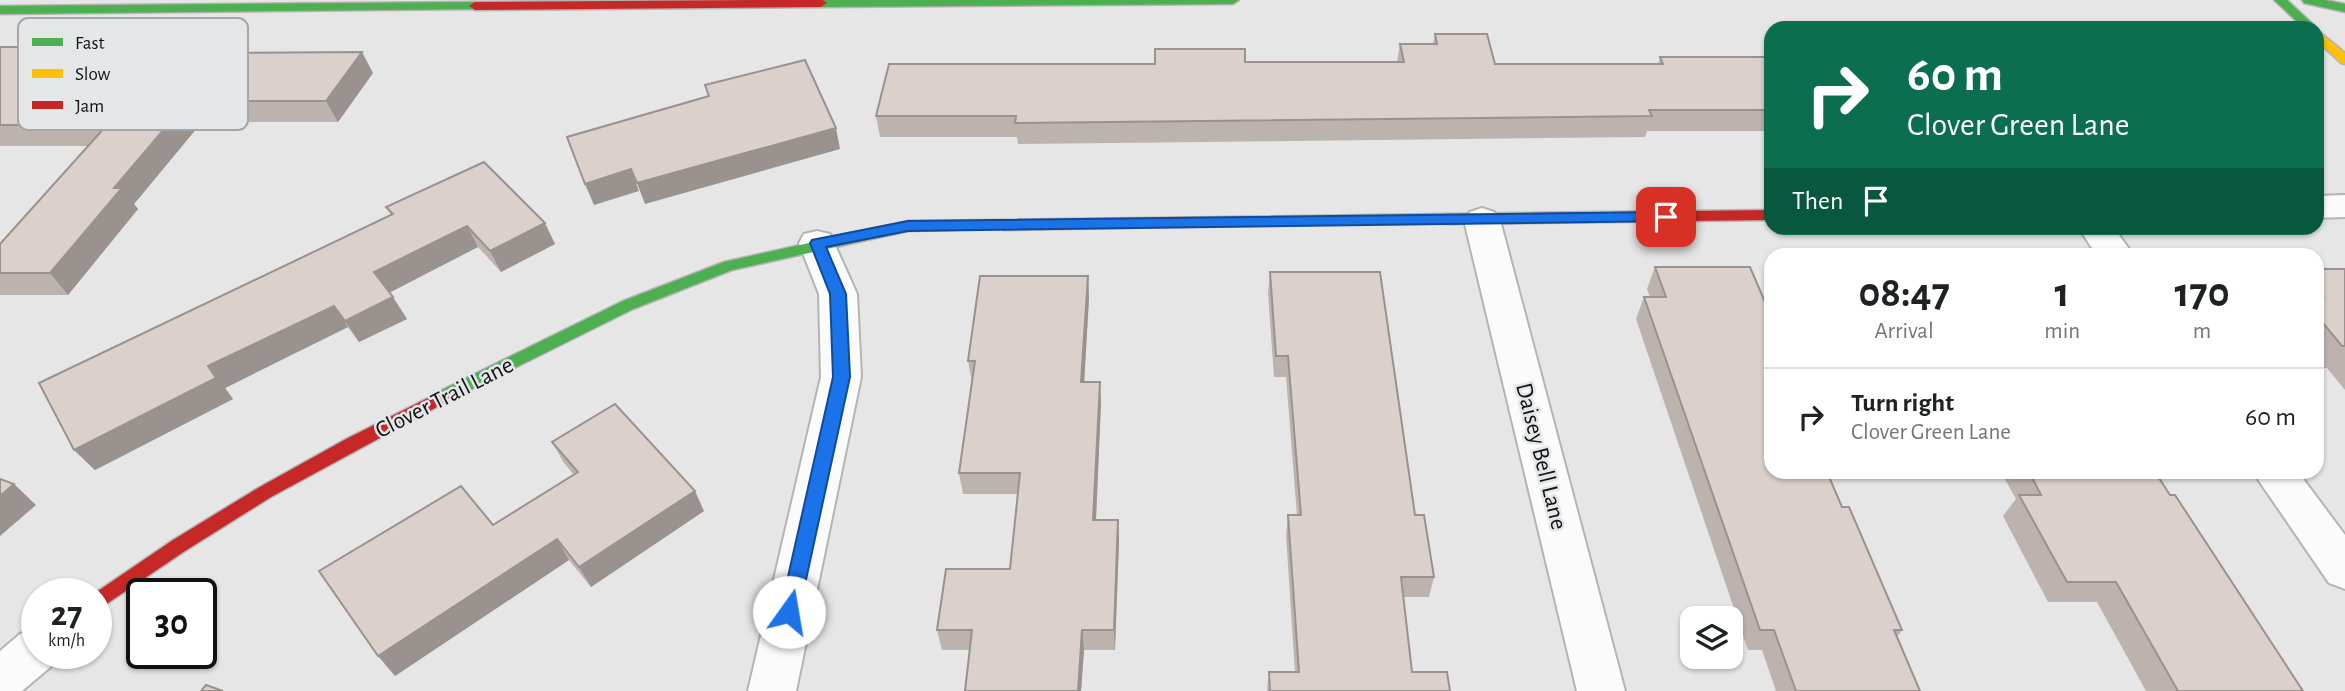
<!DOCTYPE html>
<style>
body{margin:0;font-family:"Alegreya Sans",sans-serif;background:#f2f2f2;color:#202124;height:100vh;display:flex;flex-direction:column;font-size:26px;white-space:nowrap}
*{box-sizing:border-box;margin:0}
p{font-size:23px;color:#757577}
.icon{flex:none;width:38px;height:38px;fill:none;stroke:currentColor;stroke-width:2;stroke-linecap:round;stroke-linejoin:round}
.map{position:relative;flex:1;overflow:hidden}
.side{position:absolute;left:1764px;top:248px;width:560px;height:231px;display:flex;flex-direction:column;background:#fff;border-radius:21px;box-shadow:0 2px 5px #0004}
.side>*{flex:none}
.banner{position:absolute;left:1764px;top:21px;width:560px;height:214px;border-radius:21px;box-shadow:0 2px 5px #0004;background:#0b6e4f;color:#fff;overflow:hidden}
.fabs{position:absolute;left:1680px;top:606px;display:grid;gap:14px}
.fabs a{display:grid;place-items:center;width:63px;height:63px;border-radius:14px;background:#fff;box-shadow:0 2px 5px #0004;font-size:35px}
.speed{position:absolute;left:21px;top:578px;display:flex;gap:14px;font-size:35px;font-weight:700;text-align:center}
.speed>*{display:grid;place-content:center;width:91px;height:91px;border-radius:50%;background:#fff;box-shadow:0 2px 5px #0004;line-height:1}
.speed small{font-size:18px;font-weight:400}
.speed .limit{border:4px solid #111;border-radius:10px;background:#fff;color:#111}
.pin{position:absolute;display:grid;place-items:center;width:60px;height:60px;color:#fff;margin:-30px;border-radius:14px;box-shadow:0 4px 10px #0006}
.me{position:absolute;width:77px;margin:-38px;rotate:13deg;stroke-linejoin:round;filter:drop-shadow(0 0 5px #0008)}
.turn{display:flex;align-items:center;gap:24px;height:147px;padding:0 28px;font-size:32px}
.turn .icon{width:91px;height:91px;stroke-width:2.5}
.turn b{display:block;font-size:49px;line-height:60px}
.then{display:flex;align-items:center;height:66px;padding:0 28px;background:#0003;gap:14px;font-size:26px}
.eta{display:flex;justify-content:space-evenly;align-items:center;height:119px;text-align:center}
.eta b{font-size:42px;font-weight:600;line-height:49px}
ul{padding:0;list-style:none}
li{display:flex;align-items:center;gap:21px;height:98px;padding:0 28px;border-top:2px solid #e0e0e0}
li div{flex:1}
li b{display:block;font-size:26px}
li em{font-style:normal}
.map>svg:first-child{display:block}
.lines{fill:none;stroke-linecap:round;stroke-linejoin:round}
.street-casing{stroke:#b4b4b4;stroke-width:4}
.fast-casing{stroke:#b4b4b4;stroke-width:3}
.slow-casing{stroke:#b4b4b4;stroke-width:3}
.jam-casing{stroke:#b4b4b4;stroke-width:3}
.street{fill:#fbfbfb;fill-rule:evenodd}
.fast{fill:#4caf50;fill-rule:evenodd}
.slow{fill:#ffc107;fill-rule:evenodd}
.jam{fill:#c62828;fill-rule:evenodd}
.wall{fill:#bcb3af}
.shaded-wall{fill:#99928e}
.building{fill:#dbd0cb;stroke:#99928e;stroke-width:2}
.route{fill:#1a73e8;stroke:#114b97;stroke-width:2}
.labels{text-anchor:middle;stroke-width:5;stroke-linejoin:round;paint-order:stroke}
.street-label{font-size:24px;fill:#111212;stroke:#e5e6e7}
.key{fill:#e5e6e7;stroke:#a5a6a7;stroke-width:2}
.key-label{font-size:19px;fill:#111212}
</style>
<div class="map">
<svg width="2345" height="691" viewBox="0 0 2345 691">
<rect width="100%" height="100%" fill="#e6e6e6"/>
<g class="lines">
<g class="street-casing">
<g id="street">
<polygon points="2345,195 2345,217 2317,218 2317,196"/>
<polygon points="1482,208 1494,212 1500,220 1625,691 1577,691 1464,220 1470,212"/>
<polygon points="2079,228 2114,228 2134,256 2097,256"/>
<polygon points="817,231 830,234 857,294 861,377 796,691 748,691 821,377 819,294 799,243 804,234"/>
<polygon points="2253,472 2298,472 2345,535 2345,589 2329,583"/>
<polygon points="37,628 37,653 59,653 54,664 22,691 0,691 0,651 20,634"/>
</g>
</g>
<g class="fast-casing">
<g id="fast">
<polygon points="819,0 1239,0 1233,4 821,7 815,3"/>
<polygon points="2274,0 2287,0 2317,28 2304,28"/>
<polygon points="2302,0 2325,0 2345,4 2345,12 2304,3"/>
<polygon points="475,2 479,3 479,9 0,14 0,6"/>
<polygon points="1004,220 1009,222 1011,225 1009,228 908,231 732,270 633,309 448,401 436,401 434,397 436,393 623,301 724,262 908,221"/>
</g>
</g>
<g class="slow-casing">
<g id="slow">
<polygon points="2317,30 2345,53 2345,64 2341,63 2317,41"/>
<polygon points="1448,214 1453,216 1455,219 1453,222 1004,230 997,225 1004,220"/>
</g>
</g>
<g class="jam-casing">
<g id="jam">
<polygon points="755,0 823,0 827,3 821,7 475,10 469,6 475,2"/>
<polygon points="1771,210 1771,220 1448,224 1441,219 1448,214"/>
<polygon points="442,391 448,393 450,397 448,401 271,497 185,551 96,611 95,593 173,540 258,488 346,439"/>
</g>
</g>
<use href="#street" class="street"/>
<use href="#fast" class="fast"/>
<use href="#slow" class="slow"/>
<use href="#jam" class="jam"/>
</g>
<g class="wall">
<polygon points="1435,34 1495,64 1658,64 1660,57 1771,57 1771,131 1647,131 1645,137 1018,144 1017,137 880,137 876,116 1155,64 1397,62 1400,44 1433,44"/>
<polygon points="0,47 46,47 51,54 373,73 338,122 202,122 134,204 138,209 68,295 0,295 0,244 88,146 0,146"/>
<polygon points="386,207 555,244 501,272 478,247 389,292 407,319 359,342 348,327 225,388 233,399 95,470 74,450 391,215"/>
<polygon points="1655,267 1771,472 1842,507 1902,630 1897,637 1920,691 1776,691 1762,650 1748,650 1636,319 1644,297 1650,297 1647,289"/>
<polygon points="2317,269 2345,269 2345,390 2327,368 2322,368 2317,362"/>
<polygon points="1270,272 1415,515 1434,577 1429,597 1403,597 1412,672 1450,691 1267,691 1269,672 1295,672 1286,535 1288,515 1297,515 1286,377 1274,377 1268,293"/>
<polygon points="1088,276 1089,297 1084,382 1101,403 1096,520 1118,520 1119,540 1115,650 1084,650 1081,691 965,691 970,650 942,650 937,630 1010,569 1018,494 963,494 959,473 972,382 968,361"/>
<polygon points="552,442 704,511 591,587 569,560 395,676 493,525 574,475 564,463"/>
<polygon points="2001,472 2155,472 2303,691 2146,691 2097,602 2048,602 2003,516 2016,499"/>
</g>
<g class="shaded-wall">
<polygon points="46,47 61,68 39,54"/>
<polygon points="362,52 373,73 338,122 326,101"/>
<polygon points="188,101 202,122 134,204 138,209 68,295 50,273 114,188"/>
<polygon points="836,128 840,149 645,204 637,183"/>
<polygon points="631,169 639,191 594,205 585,184"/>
<polygon points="545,223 555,244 501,272 490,251"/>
<polygon points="467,226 478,247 387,294 374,272"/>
<polygon points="1088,276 1089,297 1083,403 1081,382"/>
<polygon points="393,297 407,319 359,342 345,321"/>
<polygon points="334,306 348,327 225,388 233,399 95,470 74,450 208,366"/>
<polygon points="1100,382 1101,403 1095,540 1093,520"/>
<polygon points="14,484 36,505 0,536 0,496"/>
<polygon points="695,491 704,511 591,587 579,567"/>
<polygon points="1118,520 1119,540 1115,650 1114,630"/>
<polygon points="557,539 569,560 395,676 378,656"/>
<polygon points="1082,630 1084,650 1081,691 1078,691"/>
</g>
<g class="building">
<polygon points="1435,34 1487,34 1495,64 1663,64 1660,57 1771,57 1771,110 1649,110 1652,116 1015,123 1016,116 876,116 889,64 1155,64 1155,49 1245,49 1245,62 1404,62 1400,44 1437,44"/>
<polygon points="0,47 46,47 39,54 362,52 326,101 188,101 114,188 122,188 50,273 0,273 0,244 107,125 0,125"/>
<polygon points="805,60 836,128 637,183 631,169 585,184 567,137 709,96 705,85"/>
<polygon points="484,162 545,223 490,251 467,226 374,272 393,297 345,321 334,306 208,366 216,378 74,450 39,383 393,214 386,207"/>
<polygon points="1655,267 1750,267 1771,316 1771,472 1827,472 1842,507 1849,507 1902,630 1894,630 1920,691 1796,691 1774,630 1760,630 1644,297 1666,297"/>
<polygon points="2317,269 2345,269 2345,346 2342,346 2317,316 2317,297 2323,297 2317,291"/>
<polygon points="1270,272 1380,272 1415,515 1424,515 1434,577 1401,577 1412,672 1447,672 1450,691 1270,691 1269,672 1299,672 1288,515 1301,515 1288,356 1276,356"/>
<polygon points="980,276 1088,276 1081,382 1100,382 1093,520 1118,520 1114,630 1082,630 1078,691 965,691 972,630 937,630 946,569 1010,569 1020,473 959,473 975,361 968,361"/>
<polygon points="615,404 695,491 579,567 557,539 378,656 319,571 461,486 493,525 578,472 552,442"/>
<polygon points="2029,472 2155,472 2170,495 2175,495 2303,691 2178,691 2116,582 2067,582 2019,495 2041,495"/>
<polygon points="0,479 14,484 0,496"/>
<polygon points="206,685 223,691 201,691"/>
</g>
<polygon class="route" points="1666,212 1673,217 1671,221 908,231 826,247 846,294 850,377 799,612 796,618 782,618 780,612 833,377 830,294 810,243 812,240 908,221"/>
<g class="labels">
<g class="street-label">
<text transform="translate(444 397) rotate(-27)" y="8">Clover Trail Lane</text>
<text transform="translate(1542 456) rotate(76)" y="8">Daisey Bell Lane</text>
</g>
</g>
<rect x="18" y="18" width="230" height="112" rx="10" class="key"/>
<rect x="32" y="38" width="31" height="8" fill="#4caf50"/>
<rect x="32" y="69" width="31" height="9" fill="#ffc107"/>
<rect x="32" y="101" width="31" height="8" fill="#c62828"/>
<g class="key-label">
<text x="75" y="49">Fast</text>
<text x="75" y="80">Slow</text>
<text x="75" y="112">Jam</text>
</g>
</svg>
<div class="fabs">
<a><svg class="icon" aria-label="layers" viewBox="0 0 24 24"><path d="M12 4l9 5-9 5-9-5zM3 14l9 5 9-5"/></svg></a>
</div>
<div class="speed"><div>27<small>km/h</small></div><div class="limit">30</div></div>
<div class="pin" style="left:1666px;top:217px;background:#d93025"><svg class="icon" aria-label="arrive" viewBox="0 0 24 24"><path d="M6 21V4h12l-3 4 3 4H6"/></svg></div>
<svg class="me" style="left:789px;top:612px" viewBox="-20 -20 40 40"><circle r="19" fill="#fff"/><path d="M0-13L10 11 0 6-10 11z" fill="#1a73e8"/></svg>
<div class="banner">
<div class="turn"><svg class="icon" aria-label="right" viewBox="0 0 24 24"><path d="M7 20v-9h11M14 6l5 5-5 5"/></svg><div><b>60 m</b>Clover Green Lane</div></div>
<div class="then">Then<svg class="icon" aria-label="arrive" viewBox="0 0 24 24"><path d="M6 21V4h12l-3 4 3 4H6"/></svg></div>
</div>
<section class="side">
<div class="eta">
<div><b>08:47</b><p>Arrival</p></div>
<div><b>1</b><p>min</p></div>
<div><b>170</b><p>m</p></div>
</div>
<ul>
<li><svg class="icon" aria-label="right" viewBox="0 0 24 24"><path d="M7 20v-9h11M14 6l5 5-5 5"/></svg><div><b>Turn right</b><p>Clover Green Lane</p></div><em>60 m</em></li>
</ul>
</section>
</div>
